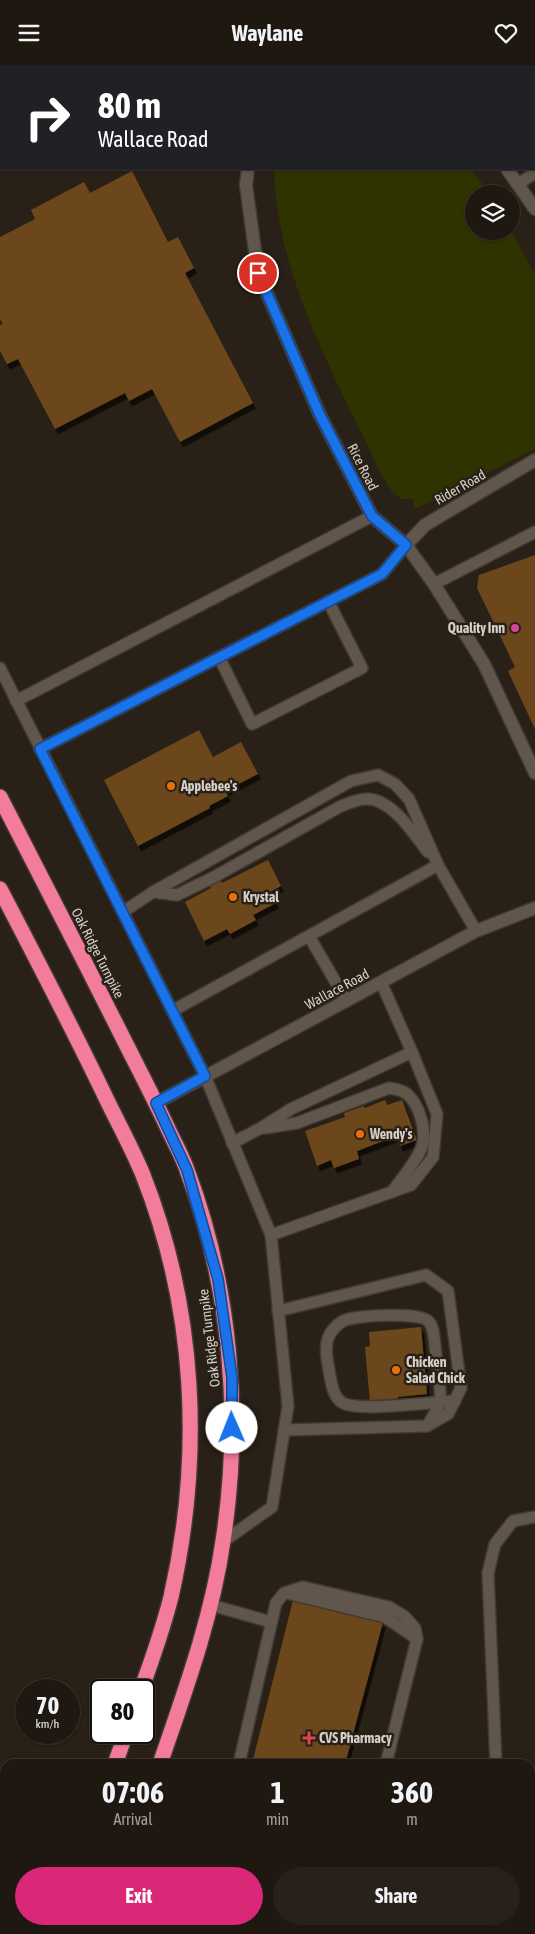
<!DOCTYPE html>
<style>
body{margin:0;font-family:"Asap Condensed",sans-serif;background:#27211a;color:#f1f3f6;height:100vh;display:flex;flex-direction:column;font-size:19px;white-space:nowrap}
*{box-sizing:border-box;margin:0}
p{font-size:16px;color:#a1a09f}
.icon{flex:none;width:28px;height:28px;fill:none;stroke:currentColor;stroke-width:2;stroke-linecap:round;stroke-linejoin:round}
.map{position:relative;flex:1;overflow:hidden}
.side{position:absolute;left:0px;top:1694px;width:535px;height:176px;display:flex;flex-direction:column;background:#1f1811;border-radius:15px 15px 0 0;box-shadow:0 1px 4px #0004,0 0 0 1px #3c3731}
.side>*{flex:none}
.guide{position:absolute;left:0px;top:0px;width:535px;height:105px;box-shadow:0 1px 4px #0004,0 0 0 1px #3c3731;background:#202124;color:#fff;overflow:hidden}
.fabs{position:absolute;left:465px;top:120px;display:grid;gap:10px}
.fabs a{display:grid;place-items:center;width:55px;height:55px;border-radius:50%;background:#1f1811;box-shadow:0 1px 4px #0004,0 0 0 1px #3c3731;font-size:25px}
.speed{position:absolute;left:15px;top:1614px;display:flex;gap:10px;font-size:25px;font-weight:700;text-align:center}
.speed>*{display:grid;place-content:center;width:65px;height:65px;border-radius:50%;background:#1f1811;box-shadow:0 1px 4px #0004,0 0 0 1px #3c3731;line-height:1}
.speed small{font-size:12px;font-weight:400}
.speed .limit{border:2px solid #111;border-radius:8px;background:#fff;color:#111}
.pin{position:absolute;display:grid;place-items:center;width:42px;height:42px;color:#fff;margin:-21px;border:2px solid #fff;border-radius:50%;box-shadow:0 1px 5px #0007}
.me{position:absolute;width:55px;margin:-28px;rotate:359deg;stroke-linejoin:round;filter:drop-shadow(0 0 4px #0008)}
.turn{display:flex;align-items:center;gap:18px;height:105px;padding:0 15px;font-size:22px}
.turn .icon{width:65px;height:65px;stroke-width:2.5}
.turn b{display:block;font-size:35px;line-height:42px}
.eta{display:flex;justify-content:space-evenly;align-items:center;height:85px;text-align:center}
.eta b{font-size:30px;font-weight:700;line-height:35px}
.button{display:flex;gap:10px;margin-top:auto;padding:10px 15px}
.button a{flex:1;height:58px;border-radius:30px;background:#db2777;color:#fff;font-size:20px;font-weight:700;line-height:58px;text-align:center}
.button a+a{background:#27211a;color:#f1f3f6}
header{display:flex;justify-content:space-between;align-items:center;height:65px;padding:0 15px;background:#1f1811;font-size:22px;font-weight:700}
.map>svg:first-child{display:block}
.green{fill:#2e3300}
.building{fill:#6d471b;filter:url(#shadow)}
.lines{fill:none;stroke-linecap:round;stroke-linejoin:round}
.lane-casing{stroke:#403a33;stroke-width:14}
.street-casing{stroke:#403a33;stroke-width:15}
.secondary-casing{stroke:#403a33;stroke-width:15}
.highway-casing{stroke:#403a33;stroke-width:18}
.lane{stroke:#60564b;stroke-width:11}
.street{stroke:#60564b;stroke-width:12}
.secondary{stroke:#60564b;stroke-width:12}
.highway{stroke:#f37c9b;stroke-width:15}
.route-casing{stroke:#114b97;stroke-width:12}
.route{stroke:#1a73e8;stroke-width:9}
.hotel-dot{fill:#d1479c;stroke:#292017;stroke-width:2}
.food-dot{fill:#e8710a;stroke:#292017;stroke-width:2}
.health-dot{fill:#e0444e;stroke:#292017;stroke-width:2}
.labels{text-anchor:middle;stroke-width:5;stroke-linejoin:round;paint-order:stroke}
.street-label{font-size:14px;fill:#d6d0ca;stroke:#292017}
.poi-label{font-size:14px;font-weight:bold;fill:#d6d0ca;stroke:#292017;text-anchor:start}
</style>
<header><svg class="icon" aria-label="menu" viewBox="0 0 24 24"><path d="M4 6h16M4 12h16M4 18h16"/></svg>Waylane<svg class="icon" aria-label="heart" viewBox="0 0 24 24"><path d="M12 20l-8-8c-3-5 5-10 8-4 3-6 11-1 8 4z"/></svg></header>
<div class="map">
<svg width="535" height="1869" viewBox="0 0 535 1869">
<defs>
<filter id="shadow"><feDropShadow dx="3" dy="5.5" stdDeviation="0" flood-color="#0009"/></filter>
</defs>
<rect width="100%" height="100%" fill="#292017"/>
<path class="green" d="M274,104h197l19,25h-16v37h37v-1l24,45v174l-115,58 -5,2 -2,-10h-12l-8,-6c-13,-17 -24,-46 -35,-67 -39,-80 -82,-166 -84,-257z"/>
<g class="building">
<polygon points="132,106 168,177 178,172 194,203 185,208 253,338 180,377 152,324 129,336 125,328 55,364 18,294 7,299 0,286 0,260 3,259 0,254 0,172 35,154 31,145 84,117 90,128"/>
<polygon points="535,490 535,664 508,606 515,602 477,523 479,510"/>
<polygon points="199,665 213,692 241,677 258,709 225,726 228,731 209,741 210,743 138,781 104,715"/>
<polygon points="268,795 281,821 270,827 276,838 253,850 256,855 230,869 227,864 204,876 185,837 211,823 207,814 220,814 222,818"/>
<polygon points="385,1035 387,1040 402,1035 417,1075 400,1081 396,1071 357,1086 359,1094 334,1103 331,1095 317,1101 305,1066 345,1052 344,1048 364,1041 365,1043"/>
<polygon points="421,1262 427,1329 398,1332 398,1335 370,1338 365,1282 370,1281 369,1267"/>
<polygon points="293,1535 383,1557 345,1699 252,1699"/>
</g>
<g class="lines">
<g class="lane-casing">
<g id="lane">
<polyline points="0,4 1,2"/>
<polyline points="518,119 535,108"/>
<polyline points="434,519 535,467"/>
<polyline points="219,592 252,659 362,603 328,536"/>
<polyline points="0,603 205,1011 271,1170 288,1341 272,1442 224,1476"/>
<polyline points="16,636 372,451"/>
<polyline points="40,684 382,509 406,480"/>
<path d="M153,827l24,3 37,-18 127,-71c8,-3 17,-7 26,-7 25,0 47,35 61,53"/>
<polyline points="123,847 153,827 351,716 378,710 395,719 409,734 438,800 476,866"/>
<polyline points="309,871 346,935"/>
<polyline points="381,917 412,987"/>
<polyline points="172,946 438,800"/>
<path d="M265,1063l32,-5 92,-35c7,1 13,2 18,6 13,11 21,40 14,55 -7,16 -19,29 -29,43"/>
<polyline points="232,1078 261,1063 291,1044 412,987 437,1049 433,1092 411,1120 271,1170"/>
<polyline points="278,1246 426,1210 448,1226 461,1323 448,1349 427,1361 284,1365"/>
<path d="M427,1361c4,-7 11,-16 13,-24 2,-7 -4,-46 -5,-56 -1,-8 -1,-20 -7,-25 -8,-9 -74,-6 -85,0 -4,2 -11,9 -13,13 -7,12 -2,29 0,42 2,10 4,24 15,28 19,7 87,-2 110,-3"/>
<polyline points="286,1528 385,1552 417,1574"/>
<polyline points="211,1540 271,1557"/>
<polyline points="239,1699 276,1538 284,1528 303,1522 389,1542 404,1551 415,1563 417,1574 386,1699"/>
<polyline points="496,1699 488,1508 495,1479 513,1456 535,1452"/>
<polyline points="348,1869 350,1865"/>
<polyline points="417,1869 418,1865"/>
<polyline points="491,1869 491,1865"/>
</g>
</g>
<g class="street-casing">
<g id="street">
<polyline points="269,1 269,0"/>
<polyline points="248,104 246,120 258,208 319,348 372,451 406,480 434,519 484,599 535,708"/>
<polyline points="406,480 425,460 535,395"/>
<polyline points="156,1038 476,866 535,843"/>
<polyline points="398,1865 410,1869"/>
</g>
</g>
<g class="secondary-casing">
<g id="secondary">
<polyline points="416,0 417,1"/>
<polyline points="507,104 535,144"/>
</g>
</g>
<g class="highway-casing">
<g id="highway">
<path d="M0,732c41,80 82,159 122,239 16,32 33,64 48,97 6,12 13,25 17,37 44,117 55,248 36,371 -11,77 -38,150 -63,223"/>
<path d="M0,824c36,69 72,138 106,209 12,25 26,50 37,77 53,135 60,281 28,422 -8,31 -19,63 -30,93"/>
<polyline points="115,1699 126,1668"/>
<polyline points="56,1869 58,1865"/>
<polyline points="101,1869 102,1865"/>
</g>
</g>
<use href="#lane" class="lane"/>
<use href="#street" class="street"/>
<use href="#secondary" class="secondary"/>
<use href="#highway" class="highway"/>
</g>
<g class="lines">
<g class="route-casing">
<polyline id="route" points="232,1363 232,1312 218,1214 187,1105 156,1038 205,1011 40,684 382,509 406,480 372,451 319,348 258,208"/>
</g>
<use href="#route" class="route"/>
</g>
<circle class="hotel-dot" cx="515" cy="563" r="5"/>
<g class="food-dot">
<circle cx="171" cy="721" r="5"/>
<circle cx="233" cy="832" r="5"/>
<circle cx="360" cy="1069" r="5"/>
<circle cx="396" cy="1305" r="5"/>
</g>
<path class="health-dot" d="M306.5 1665.5h5v5h5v5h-5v5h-5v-5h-5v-5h5z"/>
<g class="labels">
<g class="street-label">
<text transform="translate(363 402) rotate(63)" y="5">Rice Road</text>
<text transform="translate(460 422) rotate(-30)" y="5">Rider Road</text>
<text transform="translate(98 888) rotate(63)" y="5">Oak Ridge Turnpike</text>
<text transform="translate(337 924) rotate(-28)" y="5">Wallace Road</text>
<text transform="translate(209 1273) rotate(-97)" y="5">Oak Ridge Turnpike</text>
</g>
<g class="poi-label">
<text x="505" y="568" text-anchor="end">Quality Inn</text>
<text x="181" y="726">Applebee's</text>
<text x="243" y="837">Krystal</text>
<text x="370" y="1074">Wendy's</text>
<text x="406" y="1302">Chicken<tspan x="406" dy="16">Salad Chick</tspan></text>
<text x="319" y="1678">CVS Pharmacy</text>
</g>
</g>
</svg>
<div class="fabs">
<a><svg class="icon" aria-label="layers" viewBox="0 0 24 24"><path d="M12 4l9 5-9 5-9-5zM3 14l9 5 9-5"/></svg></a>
</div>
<div class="speed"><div>70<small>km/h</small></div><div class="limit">80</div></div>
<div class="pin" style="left:258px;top:208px;background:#d93025"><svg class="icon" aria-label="arrive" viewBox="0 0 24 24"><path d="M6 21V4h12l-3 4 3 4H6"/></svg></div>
<svg class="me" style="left:232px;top:1363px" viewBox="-20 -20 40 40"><circle r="19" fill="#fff"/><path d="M0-13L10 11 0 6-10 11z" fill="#1a73e8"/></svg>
<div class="guide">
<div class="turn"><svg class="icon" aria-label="right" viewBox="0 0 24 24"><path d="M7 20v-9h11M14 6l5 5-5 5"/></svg><div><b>80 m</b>Wallace Road</div></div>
</div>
<section class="side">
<div class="eta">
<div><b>07:06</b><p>Arrival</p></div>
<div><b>1</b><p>min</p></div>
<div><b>360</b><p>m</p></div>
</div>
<div class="button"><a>Exit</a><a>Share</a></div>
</section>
</div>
